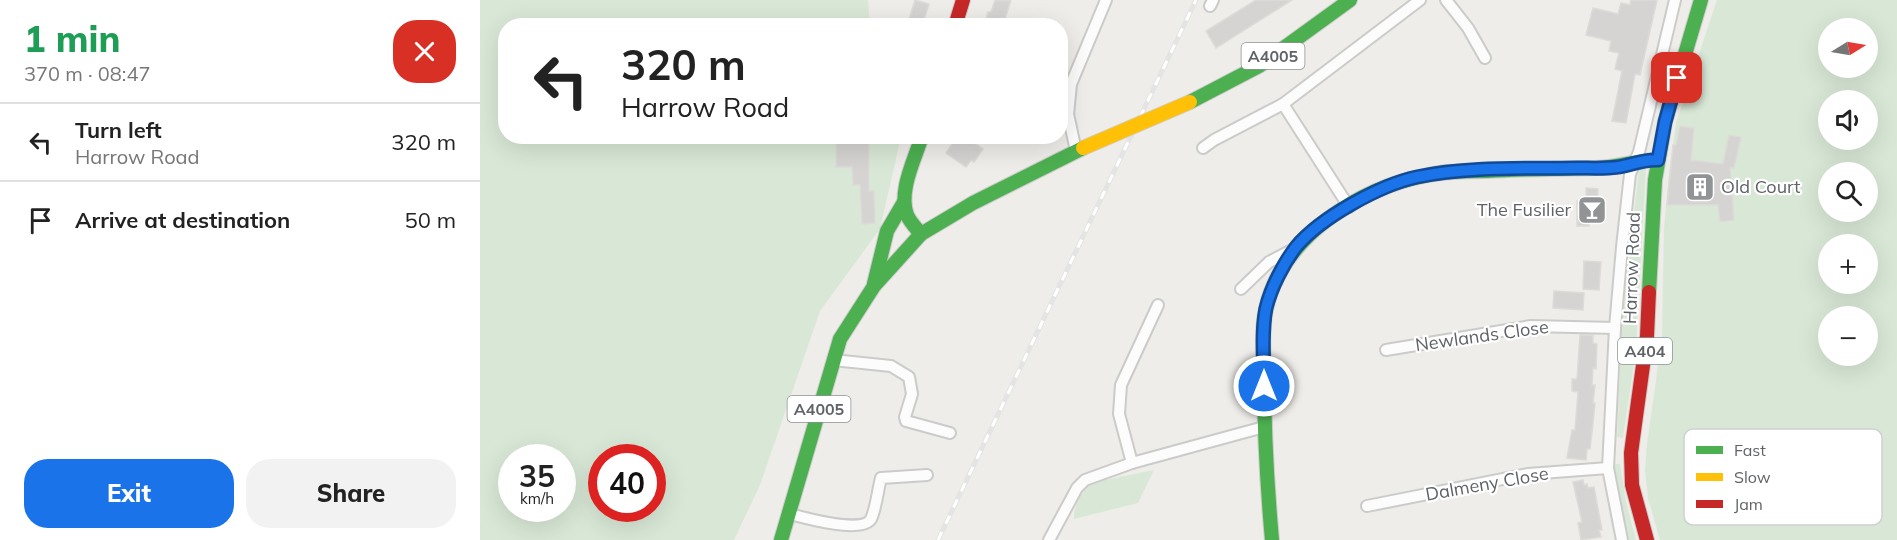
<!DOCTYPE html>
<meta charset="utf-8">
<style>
body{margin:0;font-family:Mulish,sans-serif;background:#f2f2f2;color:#222;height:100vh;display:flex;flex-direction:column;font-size:22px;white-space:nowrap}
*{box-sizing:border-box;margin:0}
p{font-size:20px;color:#767676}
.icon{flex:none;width:33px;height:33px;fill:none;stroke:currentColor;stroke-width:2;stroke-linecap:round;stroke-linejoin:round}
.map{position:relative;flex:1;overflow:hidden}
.details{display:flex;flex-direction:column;background:#fff;width:480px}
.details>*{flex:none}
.top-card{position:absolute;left:18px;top:18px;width:570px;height:126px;border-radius:24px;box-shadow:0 6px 24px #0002;background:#fff;color:#222;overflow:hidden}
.needle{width:39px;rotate:79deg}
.buttons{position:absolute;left:1338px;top:18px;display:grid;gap:12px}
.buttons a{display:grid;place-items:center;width:60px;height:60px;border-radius:50%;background:#fff;box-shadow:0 6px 24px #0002;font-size:30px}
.speed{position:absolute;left:18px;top:444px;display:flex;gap:12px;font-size:30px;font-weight:700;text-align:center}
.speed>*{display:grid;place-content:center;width:78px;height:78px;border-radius:50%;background:#fff;box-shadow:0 6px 24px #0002;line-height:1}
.speed small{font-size:15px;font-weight:400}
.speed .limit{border:9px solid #d22;background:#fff;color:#111}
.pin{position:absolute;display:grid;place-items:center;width:51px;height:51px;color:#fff;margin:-26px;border-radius:12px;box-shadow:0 3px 9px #0006}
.me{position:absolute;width:66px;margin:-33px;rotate:0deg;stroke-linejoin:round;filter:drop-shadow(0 0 4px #0008)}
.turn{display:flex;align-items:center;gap:21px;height:126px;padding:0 24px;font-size:27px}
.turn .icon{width:78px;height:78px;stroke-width:2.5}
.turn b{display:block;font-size:42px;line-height:51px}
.round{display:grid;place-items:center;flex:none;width:63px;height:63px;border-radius:24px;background:#f2f2f2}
.overview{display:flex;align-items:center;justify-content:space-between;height:102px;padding:0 24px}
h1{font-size:36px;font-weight:800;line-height:45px;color:#1e9e55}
.primary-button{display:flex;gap:12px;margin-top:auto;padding:12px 24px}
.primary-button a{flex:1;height:69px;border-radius:24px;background:#1a73e8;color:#fff;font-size:24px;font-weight:800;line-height:69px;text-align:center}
.primary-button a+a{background:#f2f2f2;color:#222}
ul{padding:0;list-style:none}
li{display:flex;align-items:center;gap:18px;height:78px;padding:0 24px;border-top:2px solid #e0e0e0}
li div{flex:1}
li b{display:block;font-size:22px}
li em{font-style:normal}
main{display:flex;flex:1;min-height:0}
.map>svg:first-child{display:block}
.green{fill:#d9e8d6;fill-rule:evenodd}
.building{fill:#d5d4d2;stroke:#dddbd8;stroke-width:1.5}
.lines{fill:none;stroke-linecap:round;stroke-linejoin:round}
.street-casing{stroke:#cbcbca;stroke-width:14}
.fast-casing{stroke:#cbcbca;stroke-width:16}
.jam-casing{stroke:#cbcbca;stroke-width:16}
.street{stroke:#fcfcfc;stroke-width:10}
.fast{stroke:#4caf50;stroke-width:14}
.jam{stroke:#c62828;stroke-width:14}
.rail-casing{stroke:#e3e4e3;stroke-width:5}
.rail{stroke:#fff;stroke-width:3;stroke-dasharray:9;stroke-linecap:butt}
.slow-bridge-casing{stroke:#d3ccba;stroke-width:16;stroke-linecap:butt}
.slow-bridge{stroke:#ffc107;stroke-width:14}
.route-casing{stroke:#114b97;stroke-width:15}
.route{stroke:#1a73e8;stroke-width:10}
.labels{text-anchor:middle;stroke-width:4.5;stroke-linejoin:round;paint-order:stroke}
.shield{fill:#fff;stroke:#8f9194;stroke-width:1.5}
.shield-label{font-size:16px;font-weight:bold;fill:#5f6266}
.poi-label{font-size:18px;fill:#5f6266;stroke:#fff;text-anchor:start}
.street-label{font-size:18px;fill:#5f6266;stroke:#fff}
.key{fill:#fff;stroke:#cfd0d1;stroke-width:1.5}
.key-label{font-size:16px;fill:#5f6266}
</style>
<main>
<section class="details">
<div class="overview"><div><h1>1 min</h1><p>370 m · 08:47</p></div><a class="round" style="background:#d93025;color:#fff"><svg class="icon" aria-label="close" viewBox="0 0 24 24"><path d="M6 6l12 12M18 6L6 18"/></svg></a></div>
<ul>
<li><svg class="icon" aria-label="left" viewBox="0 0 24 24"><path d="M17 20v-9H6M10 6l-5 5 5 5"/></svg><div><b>Turn left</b><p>Harrow Road</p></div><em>320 m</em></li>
<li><svg class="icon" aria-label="arrive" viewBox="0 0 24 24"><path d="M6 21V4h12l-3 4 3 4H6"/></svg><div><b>Arrive at destination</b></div><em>50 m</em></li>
</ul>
<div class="primary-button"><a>Exit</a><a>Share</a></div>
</section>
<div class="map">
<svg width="1417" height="540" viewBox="0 0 1417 540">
<rect width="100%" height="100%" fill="#eeede9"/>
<g class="green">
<path d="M0,0h388l2,25 -364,1v110l395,1 -21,92 -60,82 -60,174 -26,55h-254zM32,458h50v50h-50zM122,458h50v50h-50z"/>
<path d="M1237,0h180v540h-237l-12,-42 -3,-28 2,-26 15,-106 2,-110 5,-55 7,-50zM1348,28h40v40h-40zM1348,100h40v40h-40zM1348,172h40v40h-40zM1348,244h40v40h-40zM1348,316h40v40h-40z"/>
<polygon points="1166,167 1156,349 1143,438 1137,437 1142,321 1159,169"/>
<polygon points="1134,464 1140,464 1146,502 1156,540 1148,540 1136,482"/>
<path d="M674,470l-16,33 -64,16c-1,-14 9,-31 21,-37z"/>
</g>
<g class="building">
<polygon points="435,0 449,4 442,26 427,26"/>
<polygon points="515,0 531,0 525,19 521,18 519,26 504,26 508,12 511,12"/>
<polygon points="776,0 812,0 736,48 726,31"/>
<polygon points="1151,0 1177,0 1160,75 1155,74 1146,123 1132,121 1142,71 1135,69 1139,53 1129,51 1131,41 1106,35 1113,8 1138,14 1141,3 1150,5"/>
<polygon points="1200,126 1214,128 1211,160 1243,164 1249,135 1261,137 1254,168 1250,168 1254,220 1240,222 1238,205 1187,205 1193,145 1196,145"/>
<polygon points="356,136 389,136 389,191 394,191 395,223 382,224 380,185 373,185 372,167 356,167"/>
<polygon points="477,136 484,136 503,149 494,162 491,160 486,167 466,153"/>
<polygon points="1106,188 1118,189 1118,210 1122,210 1122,222 1109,222 1109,226 1097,226 1097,201 1106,201"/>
<polygon points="1104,261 1121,262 1119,290 1103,289"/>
<polygon points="1074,291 1104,293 1103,310 1073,308"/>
<polygon points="1100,335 1113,335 1113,343 1117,344 1116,369 1113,368 1112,385 1115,385 1113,403 1115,403 1113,424 1110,449 1107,449 1106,460 1087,458 1092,430 1095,430 1098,392 1092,391 1092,379 1097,379"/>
<polygon points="1103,480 1104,485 1107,484 1108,488 1114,487 1122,530 1119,530 1121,537 1101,540 1098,523 1102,522 1093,482"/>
</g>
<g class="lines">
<g class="street-casing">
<g id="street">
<polyline points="966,0 988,28 1005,58"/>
<polyline points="730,6 733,0"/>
<polyline points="803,104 869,207"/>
<polyline points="723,148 734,140 803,104 940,0"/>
<polyline points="596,151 588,114 591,84 626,0"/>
<polyline points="761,289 789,262 812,250"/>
<polyline points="906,350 1051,326 1135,328"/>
<polyline points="353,360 411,366 429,377 432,394 425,417 426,421 470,433"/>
<polyline points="652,463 639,414 641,385 678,305"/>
<polyline points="887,506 1048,474 1128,468"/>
<path d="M310,514c15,4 72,20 81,5 5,-10 7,-30 10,-41l46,-3"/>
<polyline points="569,540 597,488 605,480 652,463 784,427"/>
<polyline points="1142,540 1128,468 1135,328 1142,247 1150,174 1159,152 1195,0"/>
</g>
</g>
<g class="fast-casing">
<g id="fast">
<polyline points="710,102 779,66 870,0"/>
<path d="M441,234c-5,-6 -11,-12 -14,-19 -9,-24 8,-56 15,-79"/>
<polyline points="394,284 407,231 424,202"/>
<polyline points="1169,292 1175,180 1185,122 1221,0"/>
<polyline points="301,540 360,339 394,286 441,234 493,203 603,148"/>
<path d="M792,540c-5,-56 -8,-111 -8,-167 0,-21 -3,-43 2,-64 16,-72 92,-121 162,-134 19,-4 39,-4 59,-4 36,-2 72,-2 108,-3 22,0 42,-8 63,-8"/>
</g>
</g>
<g class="jam-casing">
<g id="jam">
<polyline points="475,26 483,0"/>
<polyline points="1167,540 1152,485 1151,453 1167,336 1169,292"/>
</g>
</g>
<use href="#street" class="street"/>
<use href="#fast" class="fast"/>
<use href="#jam" class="jam"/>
<g class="rail-casing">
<polyline id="rail" points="458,540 716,0"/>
</g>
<use href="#rail" class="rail"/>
<g class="slow-bridge-casing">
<polyline id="slow-bridge" points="603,148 710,102"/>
</g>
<use href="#slow-bridge" class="slow-bridge"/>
</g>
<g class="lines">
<g class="route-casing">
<path id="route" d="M784,386c0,-25 -3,-53 2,-78 5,-20 17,-44 30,-61 24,-29 84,-62 121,-70 52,-11 107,-8 160,-9 13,0 28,1 41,-1 14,-2 25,-8 40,-7l7,-38 12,-44"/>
</g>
<use href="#route" class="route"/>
</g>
<defs>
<g id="building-square" transform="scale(1.5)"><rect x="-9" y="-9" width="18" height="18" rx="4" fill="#919394" stroke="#fff"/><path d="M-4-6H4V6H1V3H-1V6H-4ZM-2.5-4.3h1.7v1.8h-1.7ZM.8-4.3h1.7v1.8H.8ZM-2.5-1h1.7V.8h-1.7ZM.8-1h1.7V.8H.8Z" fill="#fff"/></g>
<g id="bar-square" transform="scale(1.5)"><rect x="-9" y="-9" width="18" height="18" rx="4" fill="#919394" stroke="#fff"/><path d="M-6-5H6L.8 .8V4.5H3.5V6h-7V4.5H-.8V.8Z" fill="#fff"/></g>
</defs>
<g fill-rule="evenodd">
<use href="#building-square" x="1220" y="187"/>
<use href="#bar-square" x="1112" y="210"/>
</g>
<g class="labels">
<g class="shield">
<rect x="761.5" y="43" width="63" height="26" rx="4.5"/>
<rect x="1138" y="338" width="54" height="26" rx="4.5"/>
<rect x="307.5" y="396" width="63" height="26" rx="4.5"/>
</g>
<g class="shield-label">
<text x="793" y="62">A4005</text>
<text x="1165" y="357">A404</text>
<text x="339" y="415">A4005</text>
</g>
<g class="poi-label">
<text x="1241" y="193">Old Court</text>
<text x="1091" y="216" text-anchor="end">The Fusilier</text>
</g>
<g class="street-label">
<text transform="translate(1152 268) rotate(-88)" y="6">Harrow Road</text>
<text transform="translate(1002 336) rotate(-8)" y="6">Newlands Close</text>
<text transform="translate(1007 484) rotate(-10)" y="6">Dalmeny Close</text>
</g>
</g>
<rect x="1204" y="429" width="198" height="96" rx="9" class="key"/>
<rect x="1216" y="446" width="27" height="8" fill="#4caf50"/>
<rect x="1216" y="473" width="27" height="8" fill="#ffc107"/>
<rect x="1216" y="500" width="27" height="8" fill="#c62828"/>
<g class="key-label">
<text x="1254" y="456">Fast</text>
<text x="1254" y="483">Slow</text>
<text x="1254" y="510">Jam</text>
</g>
</svg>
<div class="buttons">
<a><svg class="needle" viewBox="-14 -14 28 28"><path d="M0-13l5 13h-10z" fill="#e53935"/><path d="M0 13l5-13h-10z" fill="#767676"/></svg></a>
<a><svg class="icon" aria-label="sound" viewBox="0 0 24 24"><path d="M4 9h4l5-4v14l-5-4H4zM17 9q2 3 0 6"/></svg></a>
<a><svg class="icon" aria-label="search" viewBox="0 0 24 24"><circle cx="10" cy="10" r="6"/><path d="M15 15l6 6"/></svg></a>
<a>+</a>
<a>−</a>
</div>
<div class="speed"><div>35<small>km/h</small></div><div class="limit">40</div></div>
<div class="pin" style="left:1197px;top:78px;background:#d93025"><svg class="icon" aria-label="arrive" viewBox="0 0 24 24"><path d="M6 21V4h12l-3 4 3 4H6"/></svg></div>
<svg class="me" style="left:784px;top:386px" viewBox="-20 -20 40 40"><circle r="17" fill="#1a73e8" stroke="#fff" stroke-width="3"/><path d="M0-11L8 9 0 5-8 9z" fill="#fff"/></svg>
<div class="top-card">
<div class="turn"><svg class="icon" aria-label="left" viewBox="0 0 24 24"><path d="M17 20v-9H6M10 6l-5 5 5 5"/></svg><div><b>320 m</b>Harrow Road</div></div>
</div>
</div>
</main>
